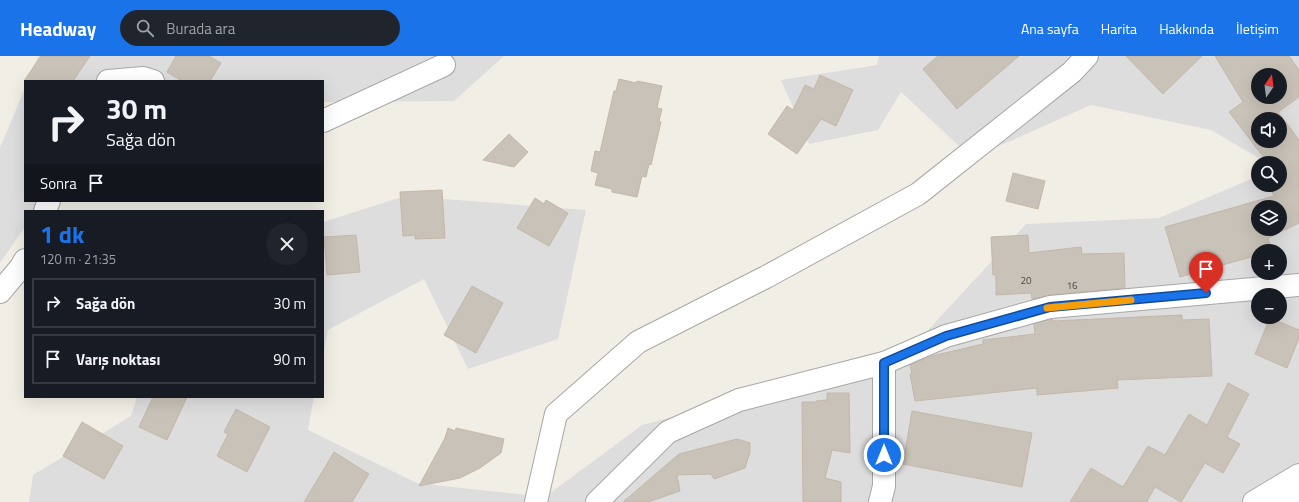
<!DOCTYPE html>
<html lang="tr">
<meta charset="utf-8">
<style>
body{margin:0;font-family:"Titillium Web",sans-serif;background:#20242c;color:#f1f3f6;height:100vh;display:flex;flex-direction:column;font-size:15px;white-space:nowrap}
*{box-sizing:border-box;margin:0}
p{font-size:13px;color:#9ea1a6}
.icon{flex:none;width:22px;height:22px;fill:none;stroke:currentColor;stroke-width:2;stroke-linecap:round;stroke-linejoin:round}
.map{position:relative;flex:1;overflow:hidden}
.sheet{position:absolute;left:24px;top:154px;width:300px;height:188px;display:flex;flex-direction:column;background:#171b24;border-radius:0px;box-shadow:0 4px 16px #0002}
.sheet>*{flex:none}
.hud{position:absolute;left:24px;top:24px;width:300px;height:122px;border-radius:0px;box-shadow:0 4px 16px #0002;background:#171b24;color:#f1f3f6;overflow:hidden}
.needle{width:26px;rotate:14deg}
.fabs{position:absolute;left:1251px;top:12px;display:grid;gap:8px}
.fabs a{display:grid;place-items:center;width:36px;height:36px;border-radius:50%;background:#171b24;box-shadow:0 4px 16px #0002;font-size:20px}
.pin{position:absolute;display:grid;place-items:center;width:34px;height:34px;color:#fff;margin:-41px -17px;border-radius:50% 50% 50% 0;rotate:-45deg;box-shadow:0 0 4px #0007}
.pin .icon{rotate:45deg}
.me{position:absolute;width:44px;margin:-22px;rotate:0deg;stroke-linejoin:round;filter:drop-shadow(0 0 3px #0008)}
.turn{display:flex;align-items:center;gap:14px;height:84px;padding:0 16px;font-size:18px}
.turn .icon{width:52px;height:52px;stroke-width:2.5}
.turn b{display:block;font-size:28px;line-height:34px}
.then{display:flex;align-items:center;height:38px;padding:0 16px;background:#0003;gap:8px;font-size:15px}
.round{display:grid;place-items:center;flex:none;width:42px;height:42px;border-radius:21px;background:#20242c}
.headline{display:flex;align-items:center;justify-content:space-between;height:68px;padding:0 16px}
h1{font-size:24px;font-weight:700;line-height:30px;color:#1a73e8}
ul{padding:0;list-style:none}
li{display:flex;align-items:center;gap:12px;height:50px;margin:0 8px 6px;padding:0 8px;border:2px solid #363941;border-radius:0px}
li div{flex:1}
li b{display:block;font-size:15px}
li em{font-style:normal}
header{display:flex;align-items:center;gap:24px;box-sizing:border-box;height:56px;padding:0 20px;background:#1a73e8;color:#fff}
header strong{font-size:19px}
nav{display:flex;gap:22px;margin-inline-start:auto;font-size:14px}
.search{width:280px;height:36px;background:#20242c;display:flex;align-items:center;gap:10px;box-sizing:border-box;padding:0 14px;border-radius:22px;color:#9ea1a6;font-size:15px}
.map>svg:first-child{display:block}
.residential{fill:#dedddd;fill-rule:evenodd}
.building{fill:#c9c2b8;stroke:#c4b7a7;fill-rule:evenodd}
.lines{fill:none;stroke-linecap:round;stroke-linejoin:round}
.minor-casing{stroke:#a7a7a7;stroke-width:24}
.minor{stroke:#fff;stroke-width:22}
.route-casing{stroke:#114b97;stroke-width:10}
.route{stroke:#1a73e8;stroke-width:7}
.slow{stroke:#f59e0b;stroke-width:7}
.labels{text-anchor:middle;stroke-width:4;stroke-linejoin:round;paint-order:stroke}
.number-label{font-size:10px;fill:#4a4846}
</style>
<header>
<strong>Headway</strong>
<div class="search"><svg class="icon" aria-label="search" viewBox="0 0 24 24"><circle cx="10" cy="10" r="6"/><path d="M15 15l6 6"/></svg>Burada ara</div>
<nav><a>Ana sayfa</a><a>Harita</a><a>Hakkında</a><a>İletişim</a></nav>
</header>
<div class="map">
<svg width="1299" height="446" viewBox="0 0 1299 446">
<rect width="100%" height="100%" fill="#f1efe5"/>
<g class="residential">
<polygon points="38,0 504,0 454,45 323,46 323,25 28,25"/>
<path d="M879,0h420v446h-1270l4,-27 98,-59 6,-19h177l-6,33 109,53 128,14 97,-72 263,-70 121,-131 133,-6 99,-42v9h22v-22h-13l-56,-33 -120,-25 -119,53 -71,-66 -23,38 -69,14 -28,-64 96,-15zM1258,19h22v22h-22zM1258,63h22v22h-22zM1258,151h22v22h-22zM1258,195h22v22h-22zM1258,239h22v22h-22z"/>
<polygon points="25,32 25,145 43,145 36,155 25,155 25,171 0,207 0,92"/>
<polygon points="405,140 586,154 558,283 468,313 424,223 328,274 323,300 323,166"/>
</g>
<g class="building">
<polygon points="41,0 90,0 73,25 24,25"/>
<polygon points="176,0 209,0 221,7 210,25 182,25 167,16"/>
<polygon points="938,0 1019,0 957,53 923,13"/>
<polygon points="1126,0 1202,0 1163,38"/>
<path d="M1215,0h74l10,14v27l-21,15 21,28v83l-31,15 4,13h-14v4l-78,22 -15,-50 109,-31 -5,-10 11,-1 1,-5 -1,-17h-12l-39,-51 14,-10zM1258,19h22v22h-22zM1258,63h22v22h-22zM1258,151h22v22h-22z"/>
<polygon points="820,19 853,34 836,70 821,63 797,98 768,78 787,50 793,54 805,29 814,33"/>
<polygon points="619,23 636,27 637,25 662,30 657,52 662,53 659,65 661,66 651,109 649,108 646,121 642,120 637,141 612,136 612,133 595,129 598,117 591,115 595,95 600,96 614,35 616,35"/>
<polygon points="509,78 528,96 514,111 483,104"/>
<polygon points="1013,117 1045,125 1038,153 1006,145"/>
<polygon points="442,134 445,182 415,183 415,179 403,180 400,136"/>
<polygon points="535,142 544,148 546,144 568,157 549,190 517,172"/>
<polygon points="356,179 360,216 327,219 324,181"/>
<polygon points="1028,179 1029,197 1081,191 1082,198 1124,197 1125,232 1049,239 1032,243 1031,237 996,239 996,219 993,219 991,181"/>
<polygon points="472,230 503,247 476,297 444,279"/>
<polygon points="1182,259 1182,264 1209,263 1212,320 1117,324 1118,332 1037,339 1037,332 915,345 910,318 912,318 910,309 932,300 983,288 983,284 1035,278 1034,268 1052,263 1053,265"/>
<polygon points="1270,262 1299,274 1299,282 1287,312 1255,298"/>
<polygon points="1228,327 1249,338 1227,381 1240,388 1223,417 1205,407 1181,446 1155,431 1147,445 1148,446 1070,446 1091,412 1123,431 1148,390 1165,399 1189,358 1207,369"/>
<polygon points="827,337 849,337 850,397 832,394 825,422 841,426 841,446 803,446 802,346 816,346 816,345 827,344"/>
<polygon points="153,341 187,341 167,384 139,371"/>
<polygon points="236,353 270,371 247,416 217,400 228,378 224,376"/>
<polygon points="912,355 1032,377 1022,431 903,408"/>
<polygon points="82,366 123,390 104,423 63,400"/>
<polygon points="448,372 455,375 456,372 504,383 501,397 480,412 460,422 419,430 445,382"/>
<polygon points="737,383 750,387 750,396 745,412 714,423 711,418 677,419 680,435 648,446 623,446 679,398"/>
<polygon points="334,396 369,418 352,446 304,446"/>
</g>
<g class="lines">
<g class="minor-casing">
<g id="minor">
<polyline points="108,25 143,22 153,25"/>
<polyline points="323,65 444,9"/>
<polyline points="45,155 49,145"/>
<polyline points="0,236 21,211 25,204"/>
<polyline points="1267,439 1299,443"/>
<polyline points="536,446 556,358 638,286 766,221 918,138 1072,16 1087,0"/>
<polyline points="597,446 668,376 739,344 884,307 946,280 1050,251 1299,229"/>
<polyline points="880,446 884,430 884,307"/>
<polyline points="1254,446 1299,419"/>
</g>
</g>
<use href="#minor" class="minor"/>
</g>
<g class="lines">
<g class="route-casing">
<polyline id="route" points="884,399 884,307 946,280 1050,251 1206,237"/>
</g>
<use href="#route" class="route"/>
<polyline class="slow" points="1047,252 1131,244"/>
</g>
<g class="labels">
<g class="number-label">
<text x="1026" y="228">20</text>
<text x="1072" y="233">16</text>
</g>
</g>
</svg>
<div class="fabs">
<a><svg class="needle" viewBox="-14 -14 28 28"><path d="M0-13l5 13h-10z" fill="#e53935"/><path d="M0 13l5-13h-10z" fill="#9ea1a6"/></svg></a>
<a><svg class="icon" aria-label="sound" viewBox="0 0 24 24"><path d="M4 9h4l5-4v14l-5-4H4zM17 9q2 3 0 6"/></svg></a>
<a><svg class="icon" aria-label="search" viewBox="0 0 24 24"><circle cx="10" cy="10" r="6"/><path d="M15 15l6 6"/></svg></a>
<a><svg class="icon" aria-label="layers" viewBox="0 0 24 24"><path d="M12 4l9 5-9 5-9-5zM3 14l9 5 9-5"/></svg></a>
<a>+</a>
<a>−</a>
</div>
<div class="pin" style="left:1206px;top:237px;background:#d93025"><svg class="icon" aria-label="arrive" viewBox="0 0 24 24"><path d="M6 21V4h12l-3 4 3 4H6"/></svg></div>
<svg class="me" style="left:884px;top:399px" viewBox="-20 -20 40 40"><circle r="17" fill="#1a73e8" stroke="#fff" stroke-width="3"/><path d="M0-11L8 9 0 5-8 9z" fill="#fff"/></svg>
<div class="hud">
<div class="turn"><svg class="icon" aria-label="right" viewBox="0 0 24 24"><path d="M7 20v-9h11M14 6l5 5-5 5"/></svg><div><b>30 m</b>Sağa dön</div></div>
<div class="then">Sonra<svg class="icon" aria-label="arrive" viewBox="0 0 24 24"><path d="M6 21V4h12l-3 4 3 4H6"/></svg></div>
</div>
<section class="sheet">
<div class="headline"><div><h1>1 dk</h1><p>120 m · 21:35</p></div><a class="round"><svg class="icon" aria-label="close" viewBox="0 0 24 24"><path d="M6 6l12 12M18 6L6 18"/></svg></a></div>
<ul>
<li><svg class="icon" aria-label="right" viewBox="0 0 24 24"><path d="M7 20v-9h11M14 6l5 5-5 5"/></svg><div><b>Sağa dön</b></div><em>30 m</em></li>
<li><svg class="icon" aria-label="arrive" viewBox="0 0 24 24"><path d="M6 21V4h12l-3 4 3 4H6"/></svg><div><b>Varış noktası</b></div><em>90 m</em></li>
</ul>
</section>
</div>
